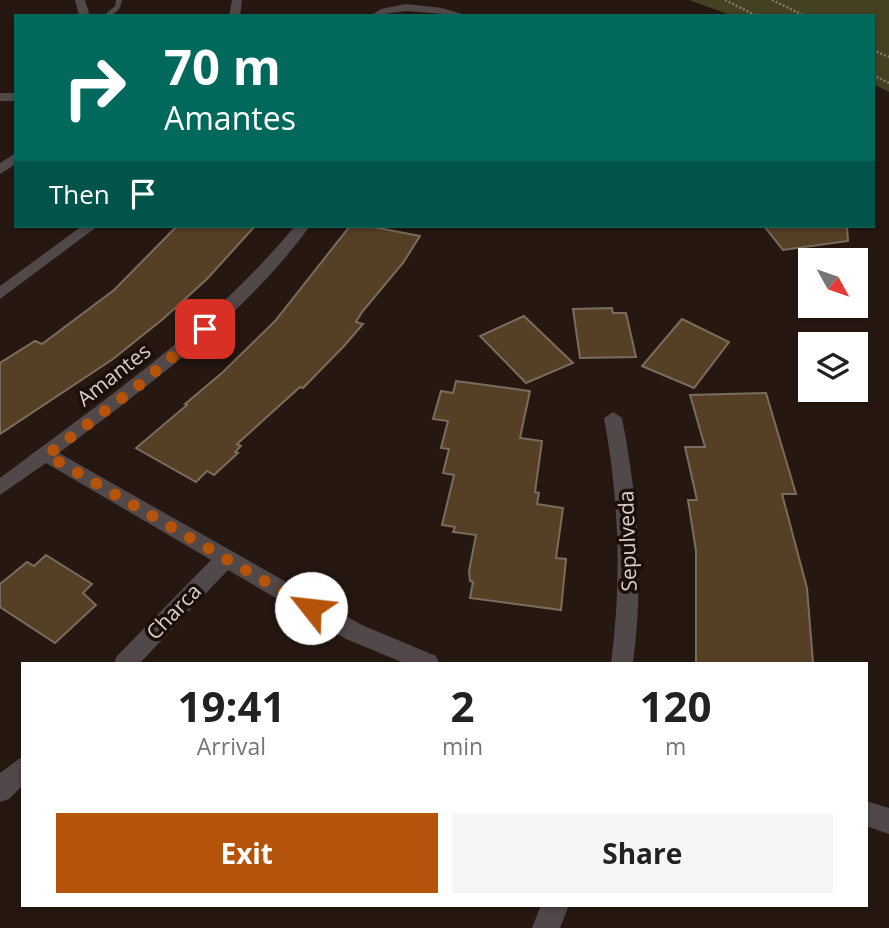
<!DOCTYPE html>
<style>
body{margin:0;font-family:"Open Sans",sans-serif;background:#f6f6f6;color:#222;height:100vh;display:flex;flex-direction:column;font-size:26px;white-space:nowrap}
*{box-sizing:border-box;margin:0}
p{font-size:23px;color:#767676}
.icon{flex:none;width:38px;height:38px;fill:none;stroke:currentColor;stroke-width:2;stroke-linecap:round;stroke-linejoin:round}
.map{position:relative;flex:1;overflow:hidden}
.sheet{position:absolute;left:21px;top:662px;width:847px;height:245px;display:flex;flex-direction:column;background:#fff;border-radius:0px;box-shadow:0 2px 5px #0004}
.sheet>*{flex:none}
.hud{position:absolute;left:14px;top:14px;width:861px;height:214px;border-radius:0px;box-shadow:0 2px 5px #0004;background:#00695c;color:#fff;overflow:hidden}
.needle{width:46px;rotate:130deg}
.fabs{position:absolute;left:798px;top:248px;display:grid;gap:14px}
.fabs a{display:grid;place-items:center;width:70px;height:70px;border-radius:0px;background:#fff;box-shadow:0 2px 5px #0004;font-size:35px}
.pin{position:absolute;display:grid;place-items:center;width:60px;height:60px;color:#fff;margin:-30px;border-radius:14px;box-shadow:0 4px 10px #0006}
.me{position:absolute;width:77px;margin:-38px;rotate:299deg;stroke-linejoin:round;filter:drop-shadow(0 0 5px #0008)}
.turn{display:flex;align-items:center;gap:24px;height:147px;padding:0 35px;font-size:32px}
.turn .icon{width:91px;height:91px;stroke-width:2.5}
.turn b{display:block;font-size:49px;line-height:60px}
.then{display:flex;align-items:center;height:66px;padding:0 35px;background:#0003;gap:14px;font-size:26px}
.eta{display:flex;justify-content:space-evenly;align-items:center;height:119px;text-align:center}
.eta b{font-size:42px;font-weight:700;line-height:49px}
.primary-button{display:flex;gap:14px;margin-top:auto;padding:14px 35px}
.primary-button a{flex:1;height:80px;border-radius:0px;background:#b45309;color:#fff;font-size:28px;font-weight:700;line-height:80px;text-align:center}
.primary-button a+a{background:#f6f6f6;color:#222}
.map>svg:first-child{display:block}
.green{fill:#444022}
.building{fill:#564025;stroke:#796d5e;stroke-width:2}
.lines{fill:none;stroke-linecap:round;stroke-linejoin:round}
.path{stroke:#857873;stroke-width:2.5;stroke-dasharray:2 2;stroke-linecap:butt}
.service{fill:#514849;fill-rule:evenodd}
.minor{fill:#514849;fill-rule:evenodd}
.tertiary{fill:#514849;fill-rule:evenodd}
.route{stroke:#b45309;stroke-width:12;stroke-dasharray:0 21.6}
.labels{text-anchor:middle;stroke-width:7;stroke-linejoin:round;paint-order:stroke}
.street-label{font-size:21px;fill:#daceca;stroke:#1c0e08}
</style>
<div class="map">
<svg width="889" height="928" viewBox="0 0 889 928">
<rect width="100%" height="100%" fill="#261711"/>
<polygon class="green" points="689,0 889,0 889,92 873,84 873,16 733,16"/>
<g class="building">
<polygon points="177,226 255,226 207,279 163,319 113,359 0,434 0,363 35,341 42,344 114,290"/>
<polygon points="350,226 368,226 420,236 403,263 362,312 356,322 363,324 344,346 303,388 300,387 237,444 241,446 235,452 238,453 214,475 207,471 196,482 136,448 187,405 185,404 223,372 275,321"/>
<polygon points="764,226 847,226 848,241 783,250"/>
<polygon points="612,308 613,313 626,313 636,357 580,358 573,309"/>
<polygon points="524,316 573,363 526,383 480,336"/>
<polygon points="682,319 729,342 694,388 642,366"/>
<polygon points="456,381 530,391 520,438 542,441 535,492 539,493 537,504 563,508 556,558 566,559 561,610 470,598 473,582 470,581 469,571 476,535 453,532 455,527 442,525 454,475 443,473 449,449 441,448 448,421 433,419 441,391 453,393"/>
<polygon points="766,393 796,494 782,494 807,588 813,663 696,663 696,551 688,500 697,500 685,447 705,447 690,395"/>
<polygon points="46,555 92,584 83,593 96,605 55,643 0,607 0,584 27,562 34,566"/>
</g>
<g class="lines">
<g class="path">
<polyline points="725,0 757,16"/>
<polyline points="772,0 805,16"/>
<polyline points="873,50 889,57"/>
<polyline points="873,75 889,83"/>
</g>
<path class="service" d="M116,0h6c-1,11 -9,16 -19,16l12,-10z"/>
<g class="minor">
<polygon points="75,0 85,0 90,16 79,16"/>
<polygon points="406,4 442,8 469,16 406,11 370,16 381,9"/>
<rect x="0" y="93" width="16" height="8"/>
<polygon points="16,153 16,164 0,174 0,163"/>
<path d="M295,226h15c-67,92 -161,158 -251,227l303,172 74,31 3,7h-35l-58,-24 -118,-69 -88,93h-26l3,-7 94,-96 -165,-97 -46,32v-17c106,-80 210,-150 295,-252z"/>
<path d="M613,412l9,6c16,81 22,163 11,245h-22c11,-83 8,-163 -7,-245z"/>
<polygon points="23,756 23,785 9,799 0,802 0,773"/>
<polygon points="866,801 889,808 889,834 866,826"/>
<polygon points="541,905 569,905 560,928 532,928"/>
</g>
<g class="tertiary">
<polygon points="232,0 242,0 240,16 229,16"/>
<polygon points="82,226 98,226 0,299 0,286"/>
</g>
</g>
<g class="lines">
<polyline class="route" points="205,329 139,385 47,455 311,608"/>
</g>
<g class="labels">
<g class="street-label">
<text transform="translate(114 375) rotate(-38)" y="7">Amantes</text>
<text transform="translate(628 541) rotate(-92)" y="7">Sepulveda</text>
<text transform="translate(174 612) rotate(-46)" y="7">Charca</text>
</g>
</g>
</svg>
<div class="fabs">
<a><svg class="needle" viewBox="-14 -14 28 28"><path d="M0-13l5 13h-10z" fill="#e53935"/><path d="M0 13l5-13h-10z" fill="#767676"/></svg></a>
<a><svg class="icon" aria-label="layers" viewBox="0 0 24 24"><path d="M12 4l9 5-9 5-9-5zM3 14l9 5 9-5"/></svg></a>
</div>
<div class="pin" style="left:205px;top:329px;background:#d93025"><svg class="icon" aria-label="arrive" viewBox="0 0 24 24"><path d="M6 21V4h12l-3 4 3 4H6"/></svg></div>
<svg class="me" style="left:311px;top:608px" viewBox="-20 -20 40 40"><circle r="19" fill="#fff"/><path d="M0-13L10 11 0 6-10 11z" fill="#b45309"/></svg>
<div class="hud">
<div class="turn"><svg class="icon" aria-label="right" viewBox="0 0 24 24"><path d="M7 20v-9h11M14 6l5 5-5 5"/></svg><div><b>70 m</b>Amantes</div></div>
<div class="then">Then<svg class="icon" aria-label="arrive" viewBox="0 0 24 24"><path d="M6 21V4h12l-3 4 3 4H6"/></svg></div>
</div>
<section class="sheet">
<div class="eta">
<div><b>19:41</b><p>Arrival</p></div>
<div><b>2</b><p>min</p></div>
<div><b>120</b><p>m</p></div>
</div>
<div class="primary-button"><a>Exit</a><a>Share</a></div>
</section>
</div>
